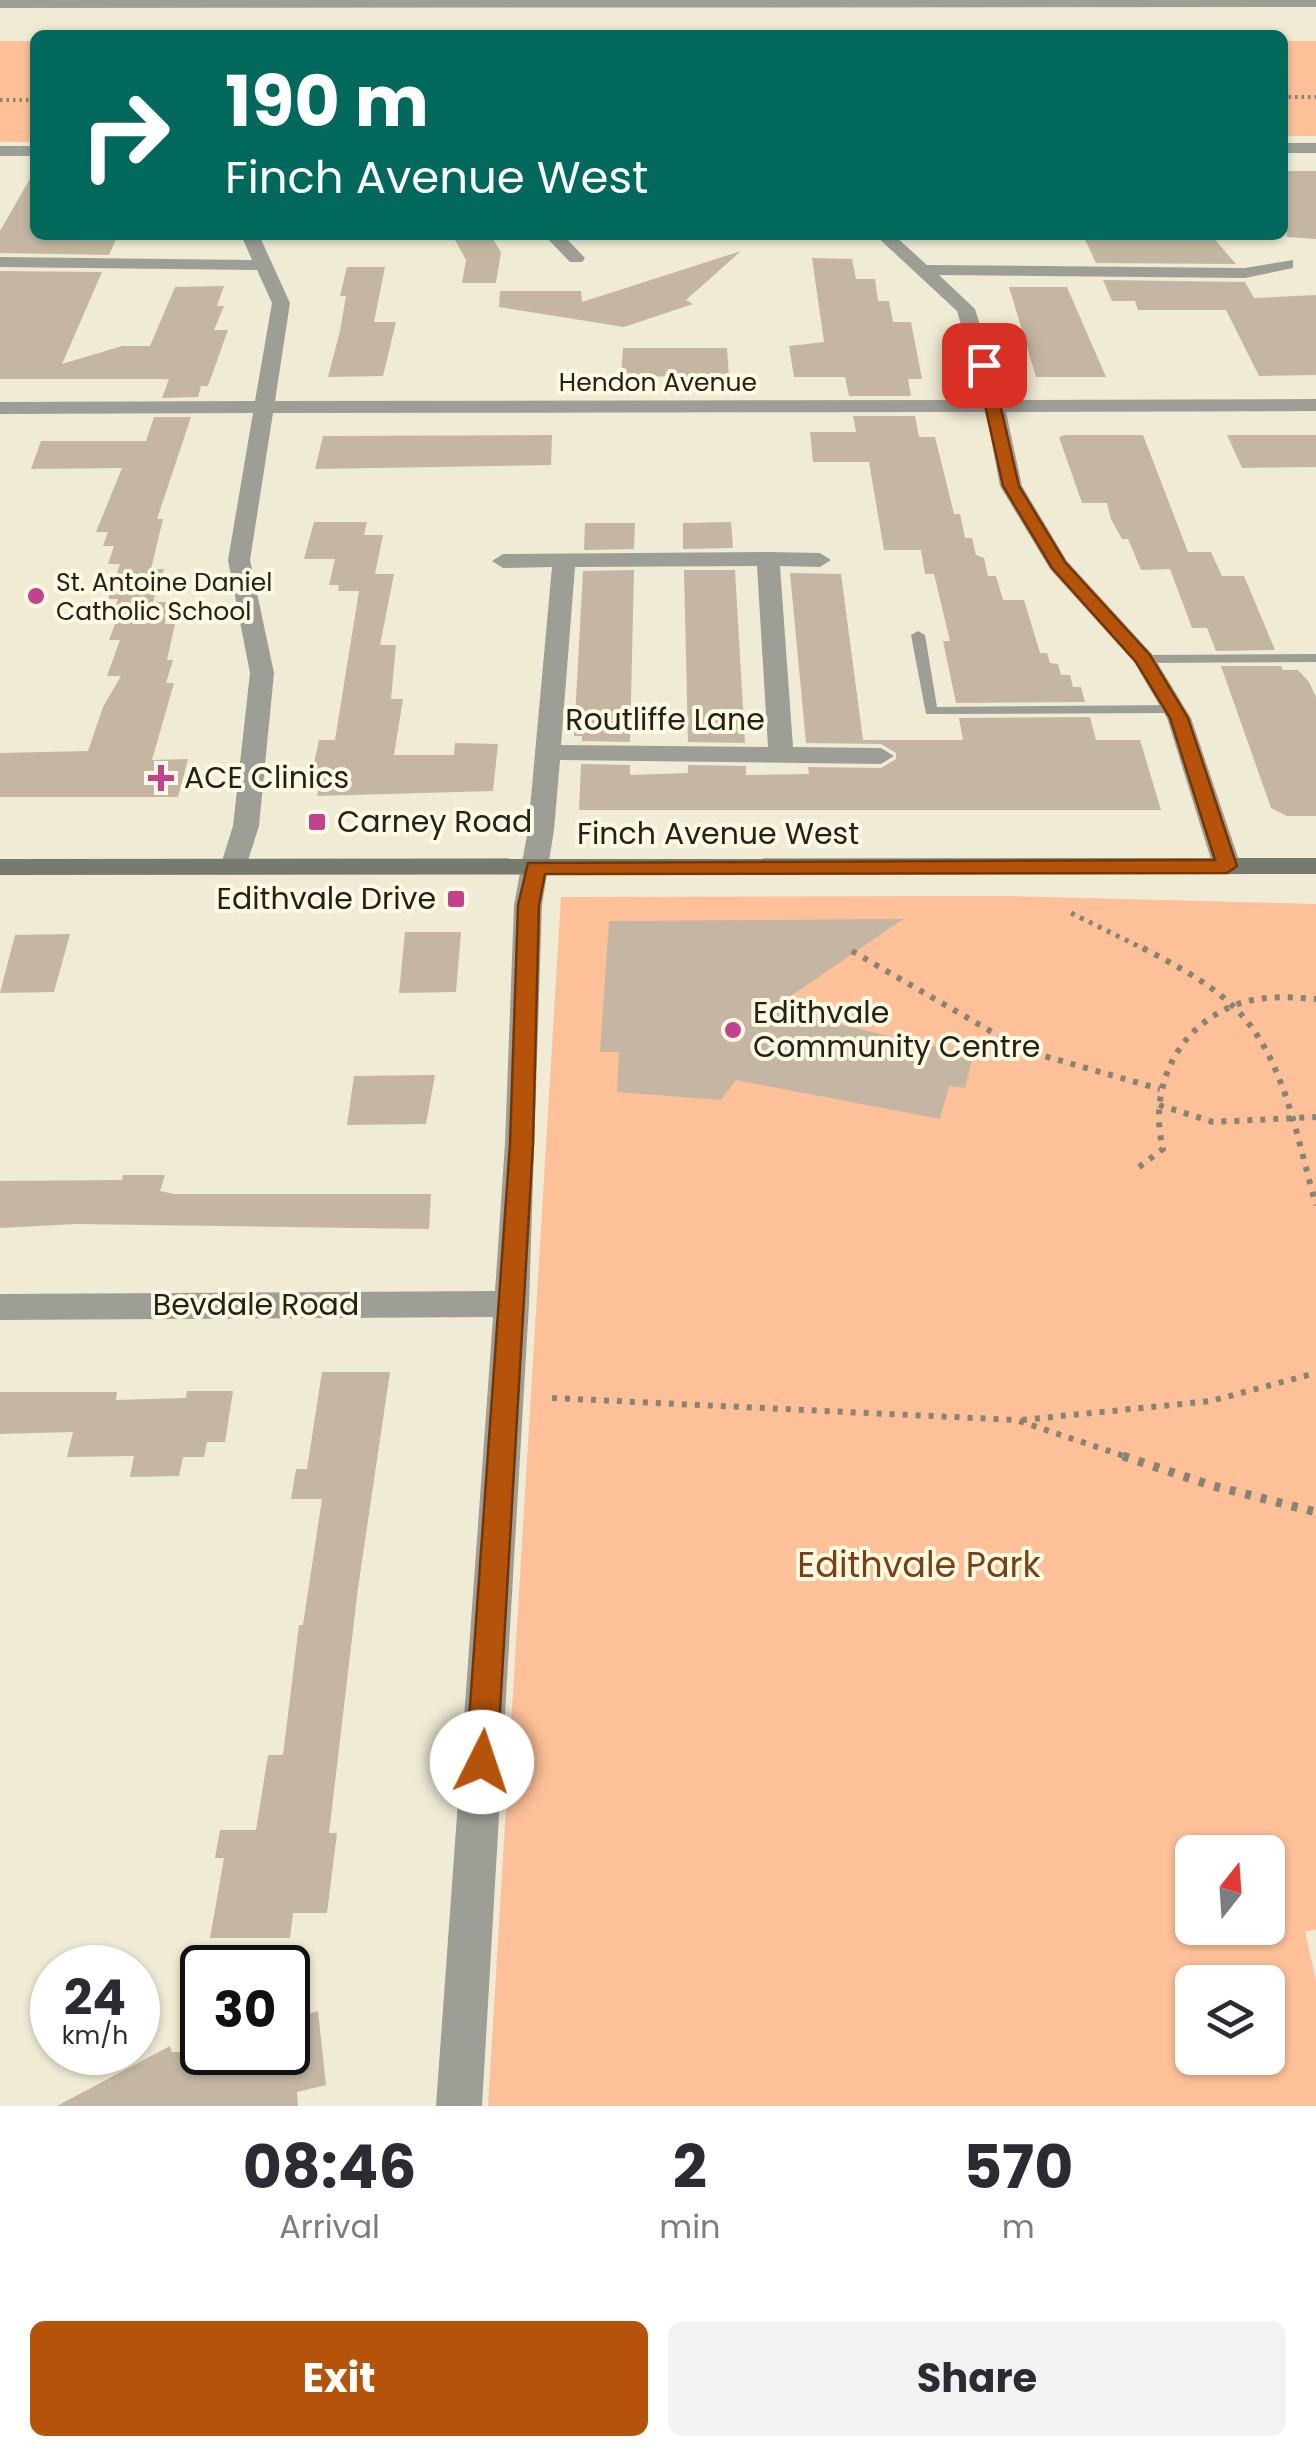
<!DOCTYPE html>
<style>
body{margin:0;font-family:Poppins,sans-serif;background:#f2f2f3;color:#2b2b33;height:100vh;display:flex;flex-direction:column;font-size:38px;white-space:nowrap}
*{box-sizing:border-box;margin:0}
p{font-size:32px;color:#7c7c81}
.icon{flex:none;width:55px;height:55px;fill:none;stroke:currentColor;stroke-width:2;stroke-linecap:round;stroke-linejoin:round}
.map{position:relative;height:2106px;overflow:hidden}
.drawer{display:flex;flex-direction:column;background:#fff;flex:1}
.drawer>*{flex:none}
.banner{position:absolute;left:30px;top:30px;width:1258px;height:210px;border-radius:15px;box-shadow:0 2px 8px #0004;background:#00695c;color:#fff;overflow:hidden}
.needle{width:65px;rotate:17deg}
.tools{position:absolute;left:1175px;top:1835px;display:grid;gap:20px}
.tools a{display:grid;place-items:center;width:110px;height:110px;border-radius:15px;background:#fff;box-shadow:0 2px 8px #0004;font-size:50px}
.speed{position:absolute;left:30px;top:1945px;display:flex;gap:20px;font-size:50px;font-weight:700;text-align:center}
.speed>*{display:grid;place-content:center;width:130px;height:130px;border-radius:50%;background:#fff;box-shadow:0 2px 8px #0004;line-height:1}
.speed small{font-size:25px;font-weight:400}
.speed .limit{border:5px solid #111;border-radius:15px;background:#fff;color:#111}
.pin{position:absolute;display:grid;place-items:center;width:85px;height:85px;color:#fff;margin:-42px;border-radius:20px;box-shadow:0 5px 15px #0006}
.me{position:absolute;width:110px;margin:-55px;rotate:4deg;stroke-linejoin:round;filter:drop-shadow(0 0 8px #0008)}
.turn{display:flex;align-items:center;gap:35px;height:210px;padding:0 30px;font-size:45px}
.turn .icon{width:130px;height:130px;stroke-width:2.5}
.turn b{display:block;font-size:70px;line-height:85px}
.eta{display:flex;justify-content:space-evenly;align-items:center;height:170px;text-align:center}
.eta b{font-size:60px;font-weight:700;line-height:70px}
.action{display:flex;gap:20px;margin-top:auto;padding:20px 30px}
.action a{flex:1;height:115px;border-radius:15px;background:#b45309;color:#fff;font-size:40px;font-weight:700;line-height:115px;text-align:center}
.action a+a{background:#f2f2f3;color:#2b2b33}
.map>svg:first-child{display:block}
.green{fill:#fec098;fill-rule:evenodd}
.building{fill:#c4b6a3}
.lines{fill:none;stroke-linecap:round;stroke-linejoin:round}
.path-far3{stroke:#878474;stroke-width:4;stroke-dasharray:2.5 4;stroke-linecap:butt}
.path-far2{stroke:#878474;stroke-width:5;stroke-dasharray:4 6;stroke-linecap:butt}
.path-far1{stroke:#878474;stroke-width:6;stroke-dasharray:5 8;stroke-linecap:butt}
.path{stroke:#878474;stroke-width:9;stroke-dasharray:6 10;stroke-linecap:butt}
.lane{fill:#9d9f96;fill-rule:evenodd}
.street{fill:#9d9f96;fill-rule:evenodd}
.secondary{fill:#777b6d;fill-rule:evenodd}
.route{fill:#b45309;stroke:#753606;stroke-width:2.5}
.poi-dot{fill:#c3428c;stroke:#fef9e1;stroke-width:4}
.labels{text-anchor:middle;stroke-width:8;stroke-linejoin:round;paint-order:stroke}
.far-street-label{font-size:25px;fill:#232119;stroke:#fef9e1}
.far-poi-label{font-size:25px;fill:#232119;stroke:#fef9e1;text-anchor:start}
.street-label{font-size:30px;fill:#232119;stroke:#fef9e1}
.poi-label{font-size:30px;fill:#232119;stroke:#fef9e1;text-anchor:start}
.near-park-label{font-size:35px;fill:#784014;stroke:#fef9e1}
</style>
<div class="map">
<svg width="1316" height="2106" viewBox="0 0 1316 2106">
<rect width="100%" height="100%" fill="#f0ebd4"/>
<g class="green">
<rect x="0" y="41" width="35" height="101"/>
<rect x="1283" y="41" width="33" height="95"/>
<path d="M1010,896l306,8v1026l-11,1 11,50v125h-828l73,-1209zM1192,1852h76v76h-76zM1192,1982h76v76h-76z"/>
</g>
<g class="building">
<polygon points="35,170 35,235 118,235 109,255 0,253 0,231"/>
<polygon points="1282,171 1316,171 1316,239 1287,237"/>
<polygon points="1083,235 1211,235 1236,264 1096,263"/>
<polygon points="491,236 501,252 496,283 462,283 466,260 455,240"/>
<polygon points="741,251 686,300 693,304 624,327 499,307 500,291 581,291 582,302"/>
<polygon points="812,258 852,259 856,279 875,279 878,301 889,301 893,322 911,322 922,379 908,379 911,396 849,396 845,377 794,377 789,346 824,342"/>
<polygon points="347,267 385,267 374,322 396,322 383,376 328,377 340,331 346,296 340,296"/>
<polygon points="0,271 102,272 62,364 122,346 150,346 175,287 224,286 217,306 224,306 214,330 228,330 208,386 201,386 198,397 162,398 169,379 0,379"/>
<polygon points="1103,280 1245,282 1254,298 1316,295 1316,375 1259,376 1226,310 1138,310 1135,301 1112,301"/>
<polygon points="1009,287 1067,287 1106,377 1036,377"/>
<polygon points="623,348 727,348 729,377 621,376"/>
<polygon points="853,416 915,416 919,437 935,437 954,514 960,514 965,538 972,538 976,555 984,558 988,576 996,576 1003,600 1024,600 1040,653 1047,653 1050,663 1058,664 1061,675 1070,675 1073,687 1081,687 1085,702 956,703 943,641 950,641 934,574 925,574 921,550 884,550 869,462 813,462 810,432 856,432"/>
<polygon points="154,417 191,417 157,519 163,519 151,569 164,569 153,602 168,602 165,624 175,624 167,660 173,660 166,683 174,683 152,760 188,759 178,797 0,797 0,753 88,751 103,707 121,676 107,676 120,640 109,640 117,619 111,619 118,599 108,599 120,564 108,564 114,546 103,546 108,532 96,532 122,468 31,469 41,441 146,441"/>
<polygon points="552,435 551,465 315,469 323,436"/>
<polygon points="1066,435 1143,435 1188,552 1211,552 1222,576 1244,576 1275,650 1216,651 1207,628 1192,628 1170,569 1141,570 1128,539 1122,539 1111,519 1107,503 1082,503 1059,437"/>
<polygon points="1227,435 1316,435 1316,467 1242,468"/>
<polygon points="314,522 367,522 364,535 383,535 375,574 394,574 380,645 396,645 391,699 403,699 394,755 454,755 455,743 498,744 493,791 317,796 321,777 311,777 319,740 335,740 359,591 338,591 339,585 329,585 335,559 304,559"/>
<polygon points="731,522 733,548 683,549 683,523"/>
<polygon points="585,523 635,523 634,549 584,550"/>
<polygon points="634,570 630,742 582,741 582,736 574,736 583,571"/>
<polygon points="684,570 735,570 745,743 688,742"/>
<polygon points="790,573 841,574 863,740 963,740 959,718 1090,717 1096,740 1140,740 1161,810 579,810 581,764 630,765 630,775 688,773 688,765 746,766 746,775 809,774 808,767 881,768 896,759 896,753 881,744 806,743"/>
<polygon points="1221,666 1281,666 1283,670 1298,670 1309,682 1316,697 1316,816 1287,816 1271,808"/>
<polygon points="903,919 772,1009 973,1055 965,1088 949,1086 940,1119 736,1080 721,1100 617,1092 619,1052 600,1052 609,921"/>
<polygon points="405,932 461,932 456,992 399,993"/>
<polygon points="70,934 54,992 0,993 15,935"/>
<polygon points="435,1075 426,1124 347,1125 354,1076"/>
<polygon points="123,1175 165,1175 160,1191 174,1194 431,1194 429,1229 76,1224 0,1228 0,1181 122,1180"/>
<polygon points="322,1372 390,1372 358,1588 329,1833 337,1833 327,1913 293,1913 290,1938 210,1938 224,1858 215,1858 220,1830 256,1830 268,1755 283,1755 299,1625 303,1625 322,1499 291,1499 296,1469 307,1469"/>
<polygon points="187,1391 233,1391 225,1442 207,1442 204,1457 183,1457 179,1476 130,1477 134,1456 67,1457 73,1432 0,1434 0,1392 117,1392 116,1400 186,1398"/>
<polygon points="318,2011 326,2085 297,2092 298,2106 57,2106 170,2046 172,2052 288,2052 288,2019"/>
</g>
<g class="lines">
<g class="path-far3">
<polyline points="1282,97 1316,97"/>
<polyline points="0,100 35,100"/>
</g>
<polyline class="path-far2" points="1071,913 1148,951"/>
<g class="path-far1">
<path d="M1143,948c32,17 65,34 91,59 51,49 63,133 82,198"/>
<polyline points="852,951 1023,1050 1160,1089"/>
<polyline points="1159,1105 1213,1122 1316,1117"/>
<path d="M1139,1167l24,-18c-15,-60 13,-123 75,-145 25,-9 52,-7 78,-5"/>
<polyline points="552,1398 1016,1420 1130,1458"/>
<polyline points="1022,1420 1211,1401 1316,1373"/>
</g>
<polyline class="path" points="1123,1456 1210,1485 1316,1512"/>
<g class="lane">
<polygon points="918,631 925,635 937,707 1173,705 1180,709 1173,713 926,714 911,635"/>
<polygon points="1316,654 1316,662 1144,663 1137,659 1144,655"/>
</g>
<g class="street">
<polygon points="0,0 1316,0 1316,7 0,8"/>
<rect x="1282" y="143" width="34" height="10"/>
<rect x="0" y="146" width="35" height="10"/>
<polygon points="241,235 259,235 290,303 275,401 983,400 957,311 875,235 894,235 927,265 1245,268 1293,260 1293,268 1245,278 939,275 975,309 1003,400 1316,399 1316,411 1006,412 1022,486 1067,561 1152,654 1191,718 1241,866 1227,874 1213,866 1167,718 1134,662 1050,569 1000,486 986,412 273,413 250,560 274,673 259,826 244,873 224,873 220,867 233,826 250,673 228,560 253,413 0,414 0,402 255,401 272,303 257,270 0,267 0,257 252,260"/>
<polygon points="544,235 563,235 585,258 582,262 570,262"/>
<path d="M768,552l52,1 11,7 -11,7 -40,-1 13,181 88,1 13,8 -13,8 -321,-4 -6,70 -12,75 -13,399 -47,802h-46l57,-789 -493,3v-26l495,-3 10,-148 9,-238 14,-75 24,-263 -49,1 -11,-7 11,-7zM757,566l11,181 -207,-2 14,-178z"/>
</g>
<polygon class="secondary" points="1316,858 1316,874 0,875 0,859"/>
</g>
<polygon class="route" points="984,361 991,365 1019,486 1065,562 1150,655 1188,718 1237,866 1227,873 545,874 539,905 533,1144 497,1762 493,1773 482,1777 470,1773 466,1762 510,1144 518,905 528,863 1215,860 1170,718 1136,662 1052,568 1003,486 976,365"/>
<g class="poi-dot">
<circle cx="36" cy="596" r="10"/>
<path d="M156 763h10v10h10v10h-10v10h-10v-10h-10v-10h10z"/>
<rect x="307" y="812" width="20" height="20" rx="5"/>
<rect x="446" y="889" width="20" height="20" rx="5"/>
<circle cx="733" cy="1030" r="10"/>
</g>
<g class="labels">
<g class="far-street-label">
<text x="658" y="391">Hendon Avenue</text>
</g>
<g class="far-poi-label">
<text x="56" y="591">St. Antoine Daniel<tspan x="56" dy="29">Catholic School</tspan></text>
</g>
<g class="street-label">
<text x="665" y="730">Routliffe Lane</text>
<text x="718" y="844">Finch Avenue West</text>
<text x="256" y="1315">Bevdale Road</text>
</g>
<g class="poi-label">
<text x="184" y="788">ACE Clinics</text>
<text x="337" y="832">Carney Road</text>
<text x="436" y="909" text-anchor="end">Edithvale Drive</text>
<text x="753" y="1023">Edithvale<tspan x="753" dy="34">Community Centre</tspan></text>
</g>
<g class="near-park-label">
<text x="919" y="1577">Edithvale Park</text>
</g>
</g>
</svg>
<div class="tools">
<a><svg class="needle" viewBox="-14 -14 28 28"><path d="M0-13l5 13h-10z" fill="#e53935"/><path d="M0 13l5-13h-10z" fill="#7c7c81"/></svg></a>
<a><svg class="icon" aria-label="layers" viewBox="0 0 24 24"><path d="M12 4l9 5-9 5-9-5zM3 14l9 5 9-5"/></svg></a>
</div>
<div class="speed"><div>24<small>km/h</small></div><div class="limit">30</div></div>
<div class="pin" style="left:984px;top:365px;background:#d93025"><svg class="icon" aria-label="arrive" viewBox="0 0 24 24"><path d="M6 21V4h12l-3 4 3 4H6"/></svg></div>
<svg class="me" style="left:482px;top:1762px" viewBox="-20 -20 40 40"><circle r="19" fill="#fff"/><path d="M0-13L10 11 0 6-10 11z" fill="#b45309"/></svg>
<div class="banner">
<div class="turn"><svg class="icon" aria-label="right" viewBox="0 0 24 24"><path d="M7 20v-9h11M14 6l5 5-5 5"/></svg><div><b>190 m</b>Finch Avenue West</div></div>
</div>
</div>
<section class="drawer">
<div class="eta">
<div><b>08:46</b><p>Arrival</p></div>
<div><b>2</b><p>min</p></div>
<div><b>570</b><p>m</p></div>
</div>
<div class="action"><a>Exit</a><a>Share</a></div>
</section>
